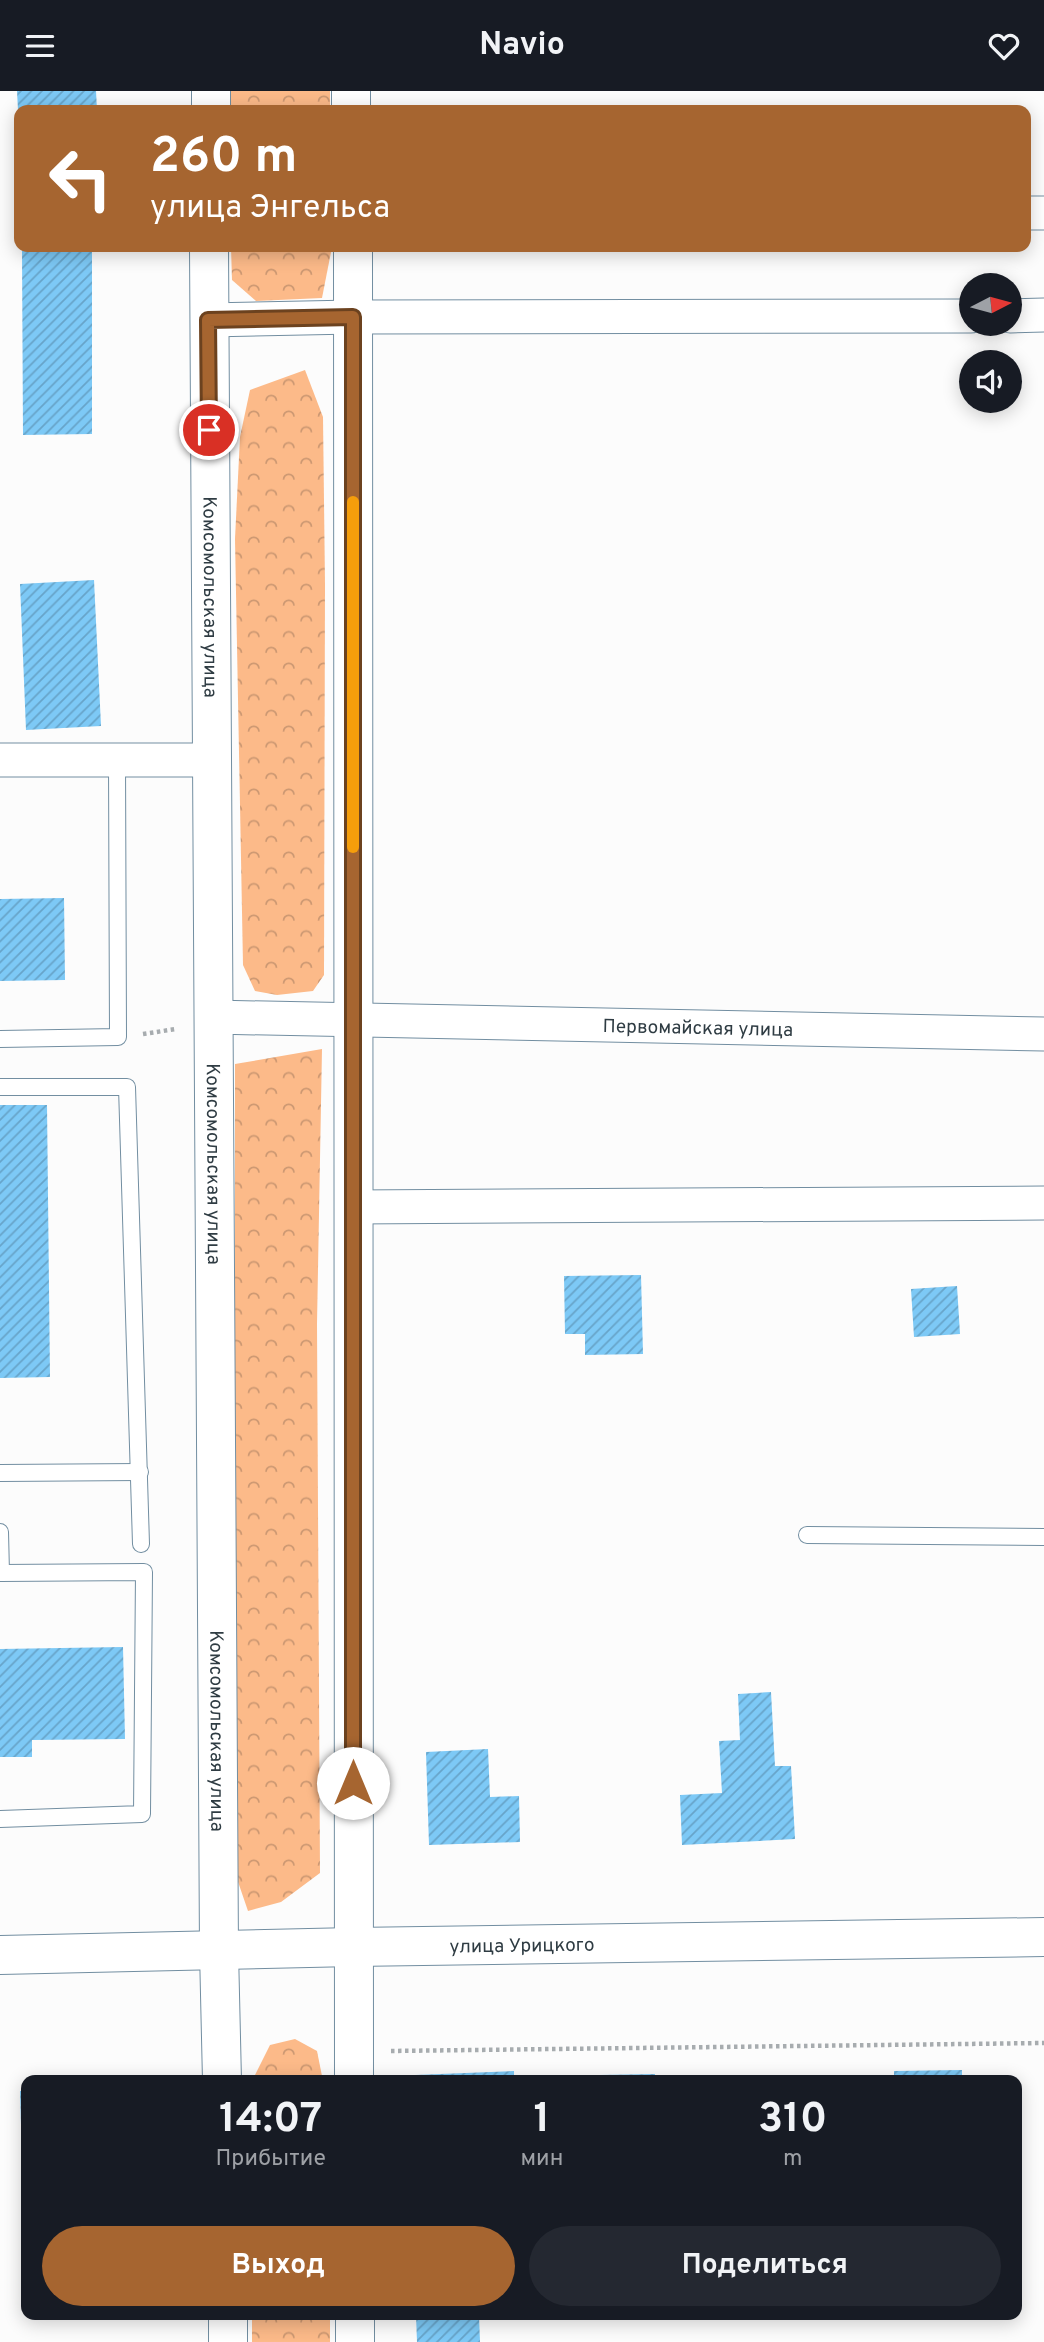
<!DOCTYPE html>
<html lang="ru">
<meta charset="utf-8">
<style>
body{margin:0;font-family:Overpass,sans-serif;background:#242831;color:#f1f3f6;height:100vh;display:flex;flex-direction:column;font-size:26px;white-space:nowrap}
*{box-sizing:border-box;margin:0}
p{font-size:23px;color:#9ea1a6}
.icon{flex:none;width:38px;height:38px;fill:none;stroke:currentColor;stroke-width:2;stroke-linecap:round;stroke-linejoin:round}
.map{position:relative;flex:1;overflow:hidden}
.sheet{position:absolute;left:21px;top:1984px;width:1001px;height:245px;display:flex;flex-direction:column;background:#171b24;border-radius:14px;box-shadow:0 4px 18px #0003}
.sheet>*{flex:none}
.guide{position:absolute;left:14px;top:14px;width:1017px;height:147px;border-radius:14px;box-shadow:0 4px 18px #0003;background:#a66530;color:#fff;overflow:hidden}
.needle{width:46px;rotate:84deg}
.fabs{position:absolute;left:959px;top:182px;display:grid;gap:14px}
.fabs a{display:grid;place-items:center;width:63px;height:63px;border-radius:50%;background:#171b24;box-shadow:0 4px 18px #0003;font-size:35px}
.pin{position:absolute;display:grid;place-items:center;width:60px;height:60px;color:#fff;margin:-30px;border:4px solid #fff;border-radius:50%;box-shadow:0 2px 7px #0007}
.me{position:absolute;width:77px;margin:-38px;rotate:0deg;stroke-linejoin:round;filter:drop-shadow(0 0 5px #0008)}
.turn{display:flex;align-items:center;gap:24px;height:147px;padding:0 21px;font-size:32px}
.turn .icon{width:91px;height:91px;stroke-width:2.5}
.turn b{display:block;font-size:49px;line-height:60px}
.eta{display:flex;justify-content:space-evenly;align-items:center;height:119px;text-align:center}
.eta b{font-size:42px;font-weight:700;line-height:49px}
.cta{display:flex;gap:14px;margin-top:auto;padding:14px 21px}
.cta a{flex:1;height:80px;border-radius:42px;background:#a66530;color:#fff;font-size:28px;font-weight:700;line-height:80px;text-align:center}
.cta a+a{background:#242831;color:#f1f3f6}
header{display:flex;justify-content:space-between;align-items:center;height:91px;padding:0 21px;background:#171b24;font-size:32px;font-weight:700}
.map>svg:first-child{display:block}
.forest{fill:url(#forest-crowns)}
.building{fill:url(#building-hatch)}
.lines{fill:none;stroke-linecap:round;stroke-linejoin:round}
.service-casing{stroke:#728ea1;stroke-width:18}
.minor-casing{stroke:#728ea1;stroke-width:35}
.tertiary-casing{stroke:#728ea1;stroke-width:40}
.path{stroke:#a7acaf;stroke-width:4.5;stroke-dasharray:3.5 3.5;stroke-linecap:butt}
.service{stroke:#fff;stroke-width:16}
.minor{stroke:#fff;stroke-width:33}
.tertiary{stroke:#fff;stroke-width:38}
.route-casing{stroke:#6c421f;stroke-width:18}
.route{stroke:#a66530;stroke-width:12}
.slow{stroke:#f59e0b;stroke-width:12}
.labels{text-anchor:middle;stroke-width:5;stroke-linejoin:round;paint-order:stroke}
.street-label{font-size:19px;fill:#2f3c43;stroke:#fff}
</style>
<header><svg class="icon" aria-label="menu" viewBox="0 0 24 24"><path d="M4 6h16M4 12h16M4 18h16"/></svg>Navio<svg class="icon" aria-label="heart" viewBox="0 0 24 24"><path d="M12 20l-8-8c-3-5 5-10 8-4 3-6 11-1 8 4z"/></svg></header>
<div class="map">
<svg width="1044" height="2251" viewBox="0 0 1044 2251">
<defs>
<pattern id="forest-crowns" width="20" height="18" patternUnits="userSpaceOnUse" patternTransform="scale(1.75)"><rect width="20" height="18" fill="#fcba89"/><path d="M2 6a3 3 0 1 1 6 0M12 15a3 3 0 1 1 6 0" fill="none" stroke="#cc9872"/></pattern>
<pattern id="building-hatch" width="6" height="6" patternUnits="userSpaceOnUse" patternTransform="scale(1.75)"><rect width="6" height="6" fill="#7dc9f6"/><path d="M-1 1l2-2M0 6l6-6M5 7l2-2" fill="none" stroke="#67a4c9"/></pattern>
</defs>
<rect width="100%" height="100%" fill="#fcfcfc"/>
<g class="forest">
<polygon points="231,0 330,0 330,19 230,19"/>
<polygon points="231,156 332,156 322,207 256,210 232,189"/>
<polygon points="305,279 323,326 325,493 324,884 313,900 277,904 255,900 243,874 235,448 240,346 250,299"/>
<polygon points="322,958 317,1233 320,1782 281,1811 248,1820 235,1782 235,973"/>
<polygon points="295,1948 317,1960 323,1990 255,1990 255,1984 270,1954"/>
<rect x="252" y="2224" width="78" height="27"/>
</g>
<g class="building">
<polygon points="17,0 96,0 97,19 18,19"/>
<polygon points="22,160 92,160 92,343 23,344"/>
<polygon points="94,489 101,635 26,639 20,493"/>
<polygon points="64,807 65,889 0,890 0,808"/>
<polygon points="0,1014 47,1014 50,1286 0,1287"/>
<polygon points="641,1184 643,1263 585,1264 585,1243 565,1243 564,1185"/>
<polygon points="957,1195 960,1243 914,1246 911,1198"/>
<polygon points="123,1556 125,1648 32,1649 32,1666 0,1666 0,1558"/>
<polygon points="771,1601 775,1675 791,1675 795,1748 682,1754 680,1704 722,1702 719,1650 740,1649 738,1603"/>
<polygon points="488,1658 490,1706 519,1705 520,1751 429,1754 426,1661"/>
<polygon points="962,1979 962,1990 894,1990 894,1980"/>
<polygon points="514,1980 514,1990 415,1990 415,1984"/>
<polygon points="655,1983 655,1990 599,1990 599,1984"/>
<polygon points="746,1985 746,1990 692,1990 692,1986"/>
<polygon points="846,1985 846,1990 795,1990 795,1986"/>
<polygon points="20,2000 26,2000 26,2133 24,2134"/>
<polygon points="416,2224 479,2224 480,2251 417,2251"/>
</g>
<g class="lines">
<g class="service-casing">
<g id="service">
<polyline points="0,948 118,946 117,669"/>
<polyline points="0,996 127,996 141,1453"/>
<polyline points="0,1382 140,1381"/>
<polyline points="0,1441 1,1482"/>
<polyline points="807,1444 1044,1446"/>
<polyline points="0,1482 144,1481 142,1723 0,1728"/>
</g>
</g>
<g class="minor-casing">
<g id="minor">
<polyline points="1026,122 1044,122"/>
<polyline points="1010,225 1044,224"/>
<polyline points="208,229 353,226 971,225"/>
<polyline points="0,669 211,669"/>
<path id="s1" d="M213,926l831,17"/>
<polyline points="353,1116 1044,1112"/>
</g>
</g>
<g class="tertiary-casing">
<g id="tertiary">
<polyline points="351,0 351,19"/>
<polyline points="211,19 211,0"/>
<path id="s2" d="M209,156l10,1704 3,130"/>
<polyline points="353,156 354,1990"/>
<path id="s3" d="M0,1864l353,-8 691,-10"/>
<polyline points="228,2224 228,2251"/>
<polyline points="355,2224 355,2251"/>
</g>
</g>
<g class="path">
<polyline points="143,943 176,938"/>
<polyline points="391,1960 1044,1952"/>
</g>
<use href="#service" class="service"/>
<use href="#minor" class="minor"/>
<use href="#tertiary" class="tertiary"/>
</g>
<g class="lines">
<g class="route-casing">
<polyline id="route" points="209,339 208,229 353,226 353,1692"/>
</g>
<use href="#route" class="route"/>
<polyline class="slow" points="353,756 353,411"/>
</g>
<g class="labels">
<g class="street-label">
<text dy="7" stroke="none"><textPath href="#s2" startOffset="350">Комсомольская улица</textPath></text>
<text dy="7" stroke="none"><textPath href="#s1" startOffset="485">Первомайская улица</textPath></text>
<text dy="7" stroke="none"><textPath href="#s2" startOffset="917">Комсомольская улица</textPath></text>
<text dy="7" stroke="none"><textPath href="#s2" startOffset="1484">Комсомольская улица</textPath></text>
<text dy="7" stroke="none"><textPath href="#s3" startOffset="522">улица Урицкого</textPath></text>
</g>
</g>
</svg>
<div class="fabs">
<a><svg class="needle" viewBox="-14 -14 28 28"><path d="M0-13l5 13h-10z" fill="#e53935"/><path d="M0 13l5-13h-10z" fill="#9ea1a6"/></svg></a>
<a><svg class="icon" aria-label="sound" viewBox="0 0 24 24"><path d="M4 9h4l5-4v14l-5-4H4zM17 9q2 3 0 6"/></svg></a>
</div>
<div class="pin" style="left:209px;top:339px;background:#d93025"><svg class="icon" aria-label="arrive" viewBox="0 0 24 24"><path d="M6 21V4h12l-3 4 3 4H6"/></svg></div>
<svg class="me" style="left:353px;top:1692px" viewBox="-20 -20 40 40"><circle r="19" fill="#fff"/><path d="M0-13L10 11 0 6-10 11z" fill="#a66530"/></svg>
<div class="guide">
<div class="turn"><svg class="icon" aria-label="left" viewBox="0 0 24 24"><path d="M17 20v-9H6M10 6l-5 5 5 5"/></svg><div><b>260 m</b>улица Энгельса</div></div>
</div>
<section class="sheet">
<div class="eta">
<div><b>14:07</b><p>Прибытие</p></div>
<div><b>1</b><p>мин</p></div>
<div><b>310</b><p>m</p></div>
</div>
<div class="cta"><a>Выход</a><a>Поделиться</a></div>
</section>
</div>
